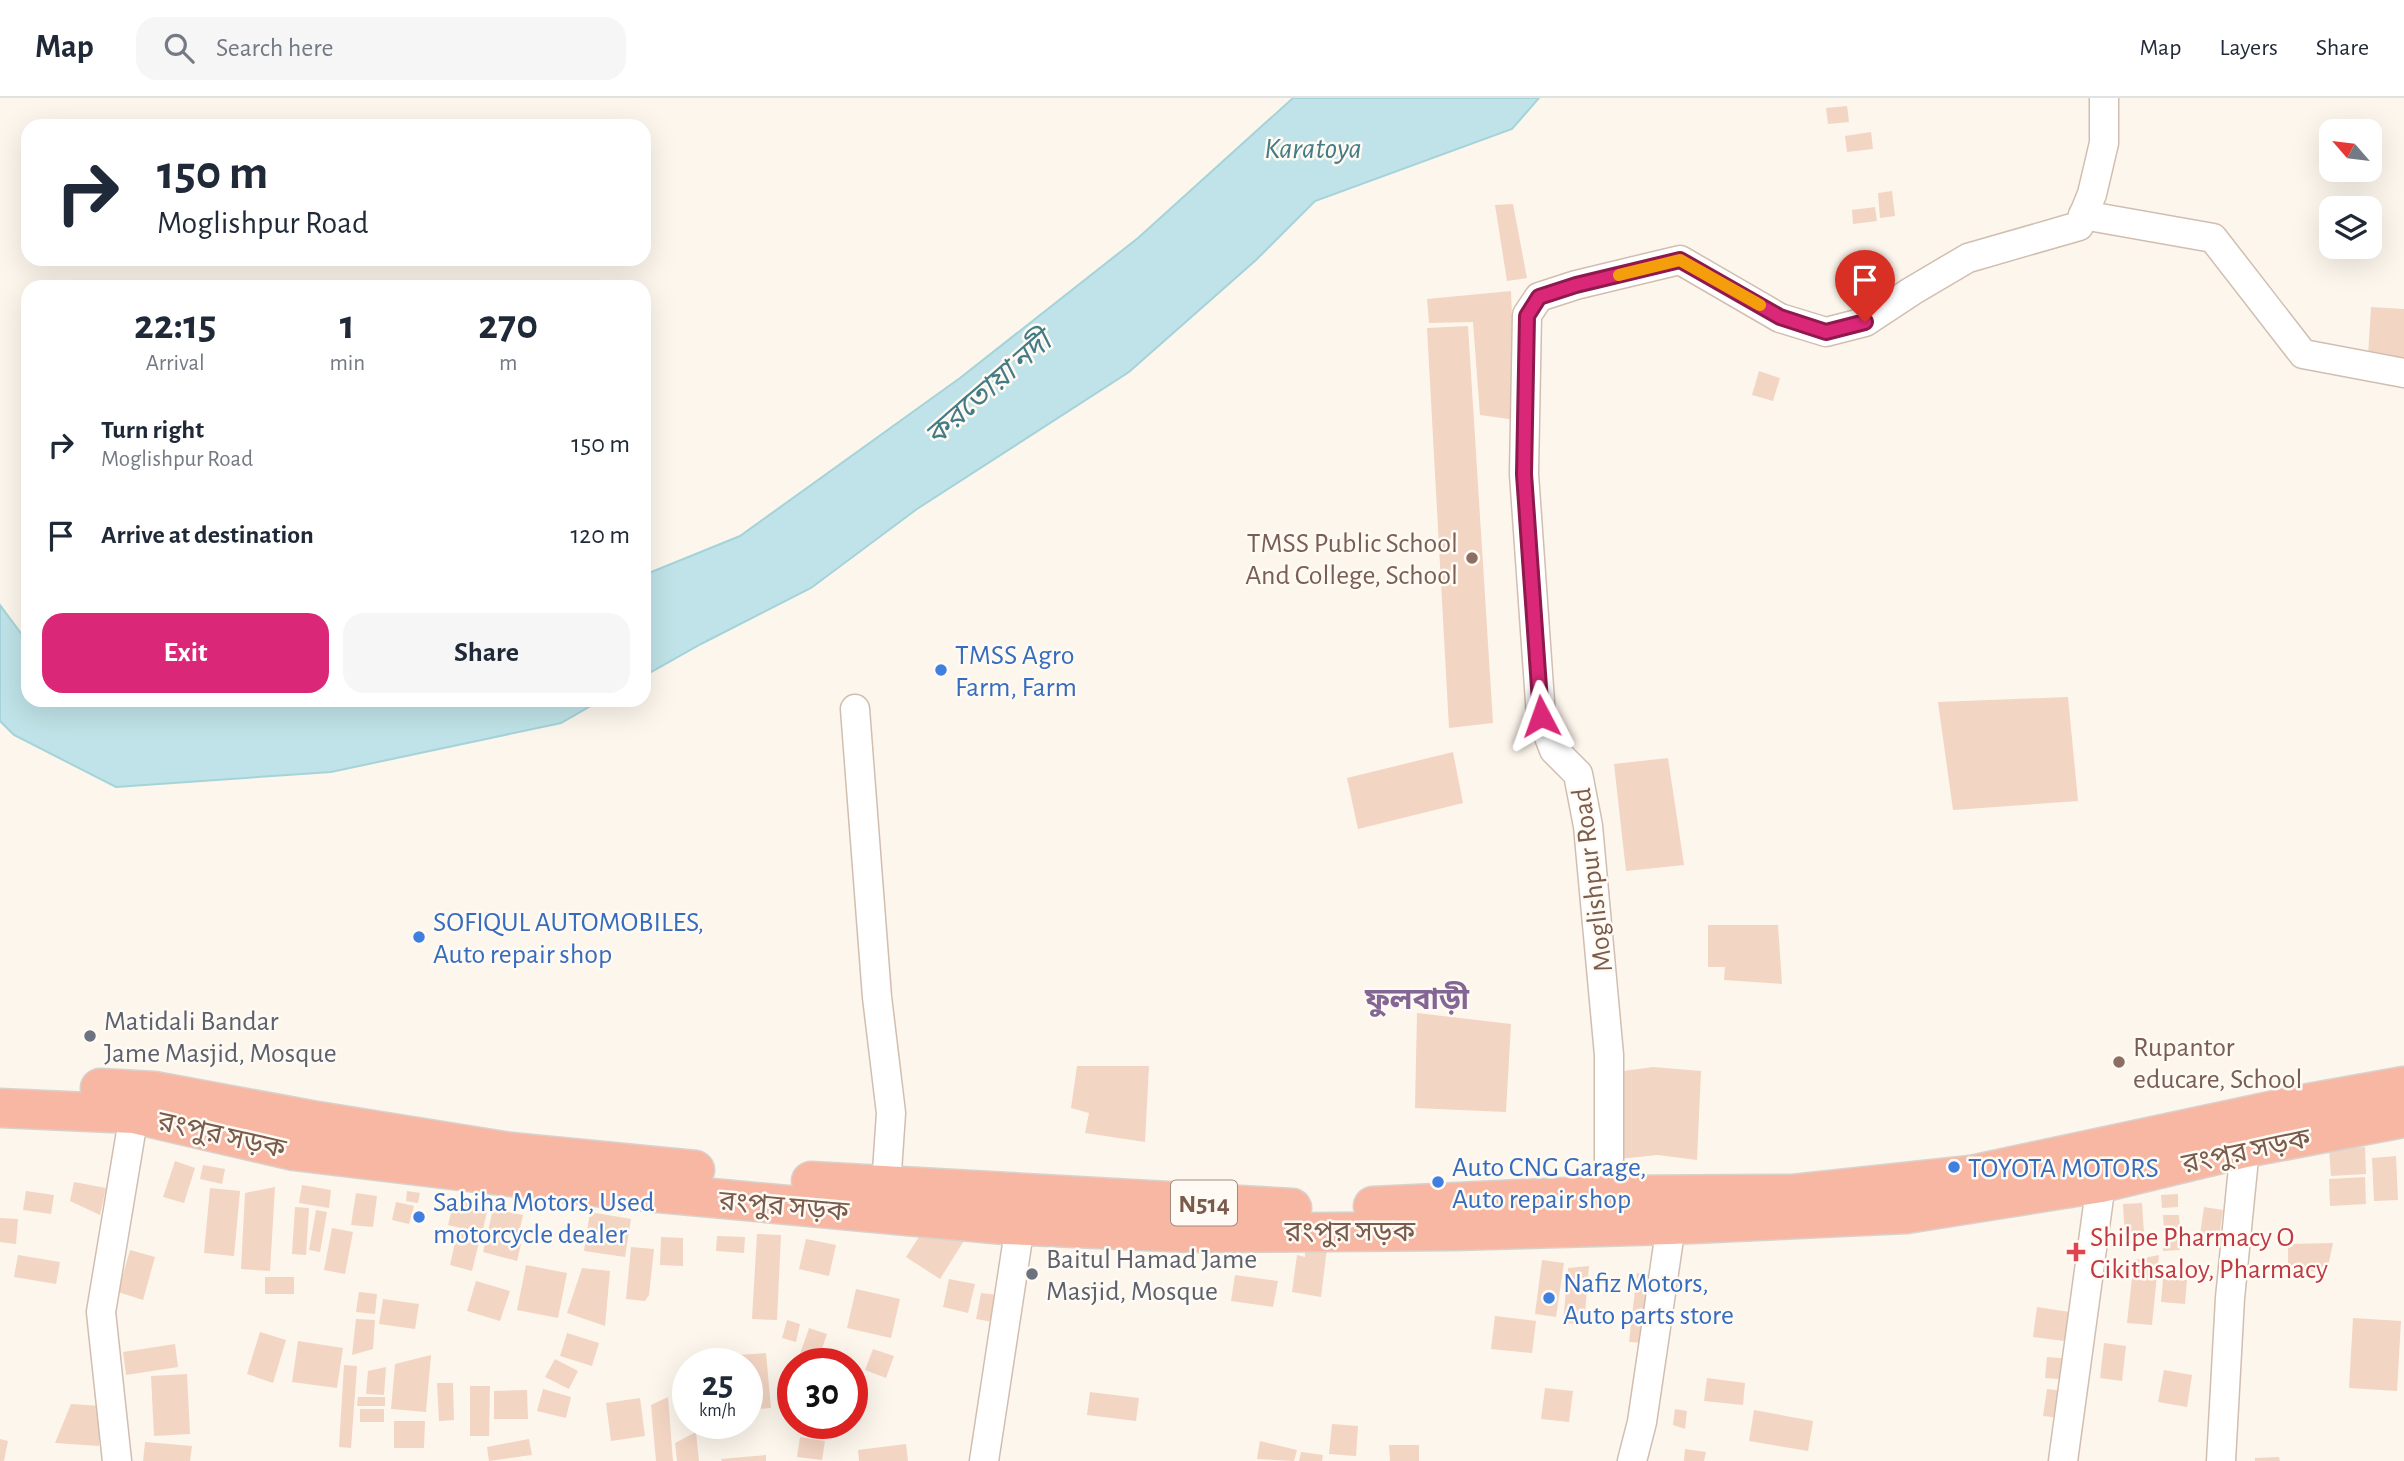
<!DOCTYPE html>
<meta charset="utf-8">
<style>
body{margin:0;font-family:"Alegreya Sans","Noto Sans Bengali",sans-serif;background:#f6f6f7;color:#1f2937;height:100vh;display:flex;flex-direction:column;font-size:26px;white-space:nowrap}
*{box-sizing:border-box;margin:0}
p{font-size:23px;color:#747a83}
.icon{flex:none;width:38px;height:38px;fill:none;stroke:currentColor;stroke-width:2;stroke-linecap:round;stroke-linejoin:round}
.map{position:relative;flex:1;overflow:hidden}
.drawer{position:absolute;left:21px;top:182px;width:630px;height:427px;display:flex;flex-direction:column;background:#fff;border-radius:21px;box-shadow:0 7px 28px #0002}
.drawer>*{flex:none}
.hud{position:absolute;left:21px;top:21px;width:630px;height:147px;border-radius:21px;box-shadow:0 7px 28px #0002;background:#fff;color:#1f2937;overflow:hidden}
.needle{width:46px;rotate:298deg}
.tools{position:absolute;left:2319px;top:21px;display:grid;gap:14px}
.tools a{display:grid;place-items:center;width:63px;height:63px;border-radius:14px;background:#fff;box-shadow:0 7px 28px #0002;font-size:35px}
.speed{position:absolute;left:672px;top:1250px;display:flex;gap:14px;font-size:35px;font-weight:700;text-align:center}
.speed>*{display:grid;place-content:center;width:91px;height:91px;border-radius:50%;background:#fff;box-shadow:0 7px 28px #0002;line-height:1}
.speed small{font-size:18px;font-weight:400}
.speed .limit{border:10px solid #d22;background:#fff;color:#111}
.pin{position:absolute;display:grid;place-items:center;width:60px;height:60px;color:#fff;margin:-72px -30px;border-radius:50% 50% 50% 0;rotate:-45deg;box-shadow:0 0 7px #0007}
.pin .icon{rotate:45deg}
.me{position:absolute;width:77px;margin:-38px;rotate:356deg;stroke-linejoin:round;filter:drop-shadow(0 0 5px #0008)}
.turn{display:flex;align-items:center;gap:24px;height:147px;padding:0 21px;font-size:32px}
.turn .icon{width:91px;height:91px;stroke-width:2.5}
.turn b{display:block;font-size:49px;line-height:60px}
.eta{display:flex;justify-content:space-evenly;align-items:center;height:119px;text-align:center}
.eta b{font-size:42px;font-weight:700;line-height:49px}
.button{display:flex;gap:14px;margin-top:auto;padding:14px 21px}
.button a{flex:1;height:80px;border-radius:21px;background:#db2777;color:#fff;font-size:28px;font-weight:700;line-height:80px;text-align:center}
.button a+a{background:#f6f6f7;color:#1f2937}
ul{padding:0;list-style:none}
li{display:flex;align-items:center;gap:21px;height:91px;padding:0 21px}
li div{flex:1}
li b{display:block;font-size:26px}
li em{font-style:normal}
header{display:flex;align-items:center;gap:42px;box-sizing:border-box;height:98px;padding:0 35px;background:#fff;border-bottom:2px solid #e0e1e3}
header strong{font-size:33px}
nav{display:flex;gap:38px;margin-inline-start:auto;font-size:24px}
.search{width:490px;height:63px;background:#f6f6f7;display:flex;align-items:center;gap:18px;box-sizing:border-box;padding:0 24px;border-radius:21px;color:#747a83;font-size:26px}
.map>svg:first-child{display:block}
.water{fill:#bfe3e8;stroke:#a5d3da;stroke-width:2}
.building{fill:#f3d5c3}
.lines{fill:none;stroke-linecap:round;stroke-linejoin:round}
.minor-casing{stroke:#d1beb0;stroke-width:31}
.highway-casing{stroke:#dad1cd;stroke-width:41}
.minor{stroke:#fff;stroke-width:28}
.highway{stroke:#f7b7a3;stroke-width:38}
.route-casing{stroke:#8e194d;stroke-width:18}
.route{stroke:#db2777;stroke-width:12}
.slow{stroke:#f59e0b;stroke-width:12}
.education-dot{fill:#8d6e63;stroke:#fffaf3;stroke-width:2.5}
.shop-dot{fill:#3f7fe0;stroke:#fffaf3;stroke-width:2.5}
.worship-dot{fill:#6b7280;stroke:#fffaf3;stroke-width:2.5}
.health-dot{fill:#e0444e;stroke:#fffaf3;stroke-width:2.5}
.labels{text-anchor:middle;stroke-width:5;stroke-linejoin:round;paint-order:stroke}
.shield{fill:#fffaf3;stroke:#a28b7f;stroke-width:2}
.shield-label{font-size:26px;font-weight:bold;fill:#7a5c4d}
.education-label{font-size:28px;fill:#785e54;stroke:#fffaf3;text-anchor:end}
.shop-label{font-size:28px;fill:#366cbe;stroke:#fffaf3;text-anchor:start}
.street-label{font-size:28px;fill:#7a5c4d;stroke:#fffaf3}
.worship-label{font-size:28px;fill:#5b616d;stroke:#fffaf3;text-anchor:start}
.health-label{font-size:28px;fill:#be3a42;stroke:#fffaf3;text-anchor:start}
.water-label{font-size:30px;font-style:italic;fill:#437c86;stroke:#fffaf3}
.neighbourhood-label{font-size:30px;font-weight:bold;fill:#846695;stroke:#fffaf3}
</style>
<header>
<strong>Map</strong>
<div class="search"><svg class="icon" aria-label="search" viewBox="0 0 24 24"><circle cx="10" cy="10" r="6"/><path d="M15 15l6 6"/></svg>Search here</div>
<nav><a>Map</a><a>Layers</a><a>Share</a></nav>
</header>
<div class="map">
<svg width="2404" height="1363" viewBox="0 0 2404 1363">
<rect width="100%" height="100%" fill="#fdf6ec"/>
<g class="water">
<polygon points="1293,0 1539,0 1512,31 1315,103 1256,162 1129,274 917,411 811,490 701,546 644,578 644,477 740,438 960,280 1138,140"/>
<polygon points="0,507 23,538 28,541 28,602 601,602 561,625 331,674 116,689 14,637 0,623"/>
</g>
<g class="building">
<polygon points="1847,8 1849,24 1828,26 1826,10"/>
<polygon points="1871,34 1873,51 1847,54 1845,38"/>
<polygon points="1892,93 1895,118 1880,120 1878,95"/>
<polygon points="1513,106 1527,180 1507,183 1495,107"/>
<polygon points="1875,109 1877,123 1853,126 1852,112"/>
<polygon points="1511,193 1516,322 1480,317 1473,224 1429,225 1427,201"/>
<polygon points="2371,209 2404,211 2404,261 2368,259"/>
<polygon points="1468,228 1493,625 1449,630 1427,230"/>
<polygon points="1759,273 1780,280 1773,303 1752,297"/>
<polygon points="2068,599 2078,703 1953,712 1938,604"/>
<polygon points="1453,654 1463,705 1358,731 1347,680"/>
<polygon points="1668,660 1684,767 1626,773 1614,666"/>
<polygon points="1708,827 1778,827 1782,886 1724,882 1725,869 1708,869"/>
<polygon points="1417,915 1511,926 1506,1014 1415,1010"/>
<polygon points="1077,968 1149,968 1145,1044 1085,1035 1089,1015 1071,1010"/>
<polygon points="1653,969 1701,973 1697,1062 1658,1057 1618,1061 1616,974"/>
<polygon points="2365,1049 2366,1076 2331,1078 2329,1051"/>
<polygon points="2396,1058 2398,1102 2374,1103 2372,1060"/>
<polygon points="175,1063 195,1070 184,1105 163,1099"/>
<polygon points="203,1067 225,1071 222,1086 200,1081"/>
<polygon points="2365,1079 2366,1106 2330,1108 2329,1081"/>
<polygon points="74,1084 106,1090 100,1117 70,1103"/>
<polygon points="302,1087 331,1092 329,1110 299,1105"/>
<polygon points="275,1089 270,1173 241,1171 245,1095"/>
<polygon points="210,1090 240,1093 234,1158 204,1155"/>
<polygon points="26,1093 54,1097 51,1116 23,1112"/>
<polygon points="407,1093 420,1095 418,1105 406,1103"/>
<polygon points="356,1095 377,1098 373,1129 351,1127"/>
<polygon points="2178,1096 2178,1109 2162,1110 2161,1097"/>
<polygon points="454,1102 488,1110 482,1135 448,1127"/>
<polygon points="396,1104 414,1108 409,1126 392,1122"/>
<polygon points="2142,1105 2144,1136 2125,1137 2123,1106"/>
<polygon points="295,1109 309,1110 306,1157 292,1156"/>
<polygon points="2204,1109 2223,1112 2219,1140 2200,1137"/>
<polygon points="493,1111 523,1117 518,1139 488,1133"/>
<polygon points="316,1112 327,1114 320,1154 309,1152"/>
<polygon points="590,1114 631,1121 625,1159 584,1153"/>
<polygon points="2163,1117 2179,1117 2180,1130 2164,1131"/>
<polygon points="0,1120 18,1121 16,1146 0,1144"/>
<polygon points="928,1125 970,1133 940,1181 906,1159"/>
<polygon points="332,1130 353,1134 345,1176 324,1172"/>
<polygon points="457,1135 480,1140 472,1173 450,1167"/>
<polygon points="757,1136 781,1137 777,1222 752,1221"/>
<polygon points="487,1137 521,1146 517,1163 483,1154"/>
<polygon points="717,1138 745,1139 744,1155 716,1153"/>
<polygon points="2179,1138 2180,1152 2163,1153 2163,1139"/>
<polygon points="661,1139 683,1140 683,1168 660,1167"/>
<polygon points="806,1141 836,1147 829,1178 799,1171"/>
<polygon points="2333,1145 2327,1173 2288,1174 2288,1146"/>
<polygon points="1305,1148 1327,1150 1321,1199 1292,1194 1297,1157 1305,1159"/>
<polygon points="631,1149 654,1151 649,1197 645,1203 626,1201"/>
<polygon points="130,1152 155,1159 143,1202 118,1194"/>
<polygon points="18,1157 60,1164 56,1186 14,1179"/>
<polygon points="2159,1157 2152,1227 2127,1225 2134,1162"/>
<polygon points="1542,1162 1564,1165 1556,1219 1535,1216"/>
<polygon points="526,1167 567,1175 558,1220 517,1212"/>
<polygon points="1589,1168 1584,1226 1563,1225 1568,1170"/>
<polygon points="582,1170 610,1173 605,1228 567,1215"/>
<polygon points="1637,1175 1656,1178 1648,1245 1629,1244"/>
<polygon points="1235,1177 1278,1183 1273,1209 1231,1203"/>
<rect x="265" y="1179" width="29" height="17"/>
<polygon points="949,1181 975,1186 968,1215 943,1209"/>
<polygon points="2163,1181 2187,1182 2185,1206 2161,1204"/>
<polygon points="476,1183 510,1193 500,1223 467,1213"/>
<polygon points="856,1191 900,1201 891,1240 847,1230"/>
<polygon points="359,1194 377,1196 375,1216 356,1214"/>
<polygon points="981,1195 997,1197 993,1224 976,1221"/>
<polygon points="383,1201 419,1206 415,1231 379,1226"/>
<polygon points="2037,1209 2076,1215 2072,1244 2033,1239"/>
<polygon points="1495,1218 1536,1223 1532,1255 1491,1251"/>
<polygon points="2353,1220 2401,1223 2397,1293 2349,1290"/>
<polygon points="356,1221 375,1222 373,1251 352,1257"/>
<polygon points="787,1222 800,1226 796,1244 782,1240"/>
<polygon points="809,1230 827,1236 817,1265 799,1259"/>
<polygon points="260,1234 286,1242 273,1285 247,1276"/>
<polygon points="567,1235 599,1245 592,1268 560,1258"/>
<polygon points="298,1243 343,1250 337,1290 292,1284"/>
<polygon points="2104,1245 2126,1248 2122,1283 2100,1280"/>
<polygon points="175,1246 178,1269 126,1277 123,1254"/>
<polygon points="873,1251 894,1258 886,1280 865,1272"/>
<polygon points="766,1255 771,1310 747,1312 747,1265 739,1265 738,1257"/>
<polygon points="431,1257 426,1314 391,1311 395,1266"/>
<polygon points="2047,1259 2073,1261 2072,1282 2045,1280"/>
<polygon points="555,1261 578,1273 569,1291 545,1279"/>
<polygon points="344,1267 357,1268 351,1350 339,1349"/>
<polygon points="386,1269 384,1297 366,1296 368,1273"/>
<polygon points="2164,1272 2192,1277 2187,1309 2158,1304"/>
<polygon points="187,1276 190,1336 154,1338 151,1278"/>
<polygon points="1707,1280 1745,1285 1743,1307 1704,1303"/>
<polygon points="437,1285 453,1285 454,1322 439,1323"/>
<polygon points="470,1288 490,1288 489,1338 470,1338"/>
<polygon points="1545,1290 1573,1293 1569,1324 1541,1321"/>
<polygon points="543,1291 571,1299 566,1320 537,1313"/>
<polygon points="2047,1291 2072,1294 2068,1321 2043,1318"/>
<polygon points="527,1292 528,1321 494,1321 494,1293"/>
<polygon points="1090,1294 1139,1300 1136,1323 1087,1317"/>
<polygon points="358,1299 385,1299 385,1308 357,1308"/>
<polygon points="668,1299 673,1363 656,1363 651,1307"/>
<polygon points="640,1300 645,1338 611,1343 606,1305"/>
<polygon points="71,1306 102,1308 99,1348 55,1345"/>
<rect x="360" y="1311" width="24" height="13"/>
<polygon points="1675,1311 1687,1313 1685,1331 1673,1327"/>
<polygon points="1754,1312 1813,1323 1808,1353 1749,1343"/>
<polygon points="394,1323 425,1323 424,1350 394,1350"/>
<polygon points="1332,1326 1358,1328 1356,1358 1329,1356"/>
<polygon points="696,1334 699,1363 677,1363 675,1345"/>
<polygon points="800,1339 825,1343 822,1362 797,1359"/>
<polygon points="0,1341 8,1343 4,1363 0,1363"/>
<polygon points="529,1341 532,1357 489,1363 487,1349"/>
<polygon points="1260,1343 1297,1352 1294,1363 1257,1361"/>
<polygon points="145,1344 192,1348 190,1363 143,1363"/>
<polygon points="906,1346 908,1363 859,1363 858,1352"/>
<polygon points="1389,1347 1419,1347 1419,1363 1390,1363"/>
<polygon points="1685,1351 1706,1354 1704,1363 1684,1363"/>
<polygon points="1301,1354 1323,1357 1322,1363 1299,1363"/>
<polygon points="766,1357 766,1363 722,1363 721,1361"/>
<polygon points="2279,1359 2280,1363 2255,1363 2255,1360"/>
</g>
<g class="lines">
<g class="minor-casing">
<g id="minor">
<polyline points="2083,117 2213,140 2303,256 2404,275"/>
<polyline points="855,611 877,899 891,1015 886,1088"/>
<polyline points="1609,1097 1609,957 1588,728 1578,676 1554,652 1541,618 1524,376 1527,217 1539,199 1576,187 1680,162 1780,220 1826,234 1865,224 1912,193 1968,160 2079,128 2092,96 2104,45 2104,0"/>
<polyline points="117,1363 101,1214 134,1016"/>
<polyline points="984,1363 1020,1127"/>
<polyline points="1632,1363 1642,1324 1671,1127"/>
<polyline points="2063,1363 2101,1085"/>
<polyline points="2221,1363 2230,1200 2245,1050"/>
</g>
</g>
<g class="highway-casing">
<g id="highway">
<polyline points="100,990 154,993 311,1022 510,1054 695,1072"/>
<polyline points="0,1010 134,1016 294,1053 604,1090 1005,1127 1191,1135 1453,1133 1671,1127 1906,1116 2101,1085 2245,1050 2404,1020"/>
<polyline points="811,1083 1292,1110"/>
<polyline points="1373,1108 1609,1097 1793,1096 1971,1077 2298,1007 2404,988"/>
</g>
</g>
<use href="#minor" class="minor"/>
<use href="#highway" class="highway"/>
</g>
<g class="lines">
<g class="route-casing">
<polyline id="route" points="1541,618 1524,376 1527,218 1539,199 1576,187 1680,162 1780,219 1826,234 1865,224"/>
</g>
<use href="#route" class="route"/>
<polyline class="slow" points="1619,177 1680,162 1760,207"/>
</g>
<g class="education-dot">
<circle cx="1472" cy="460" r="7"/>
<circle cx="2119" cy="964" r="7"/>
</g>
<g class="shop-dot">
<circle cx="941" cy="572" r="7"/>
<circle cx="419" cy="839" r="7"/>
<circle cx="1954" cy="1069" r="7"/>
<circle cx="1438" cy="1084" r="7"/>
<circle cx="419" cy="1119" r="7"/>
<circle cx="1549" cy="1200" r="7"/>
</g>
<g class="worship-dot">
<circle cx="90" cy="938" r="7"/>
<circle cx="1032" cy="1176" r="7"/>
</g>
<path class="health-dot" d="M2072.5 1143.5h7v7h7v7h-7v7h-7v-7h-7v-7h7z"/>
<g class="labels">
<rect class="shield" x="1171" y="1082.5" width="66" height="45" rx="5"/>
<g class="shield-label">
<text x="1204" y="1114">N514</text>
</g>
<g class="education-label">
<text x="1458" y="454">TMSS Public School<tspan x="1458" dy="32">And College, School</tspan></text>
<text x="2133" y="958" text-anchor="start">Rupantor<tspan x="2133" dy="32">educare, School</tspan></text>
</g>
<g class="shop-label">
<text x="955" y="566">TMSS Agro<tspan x="955" dy="32">Farm, Farm</tspan></text>
<text x="433" y="833">SOFIQUL AUTOMOBILES,<tspan x="433" dy="32">Auto repair shop</tspan></text>
<text x="1452" y="1078">Auto CNG Garage,<tspan x="1452" dy="32">Auto repair shop</tspan></text>
<text x="1968" y="1079">TOYOTA MOTORS</text>
<text x="433" y="1113">Sabiha Motors, Used<tspan x="433" dy="32">motorcycle dealer</tspan></text>
<text x="1563" y="1194">Nafiz Motors,<tspan x="1563" dy="32">Auto parts store</tspan></text>
</g>
<g class="street-label">
<text transform="translate(1591 782) rotate(-97)" y="10">Moglishpur Road</text>
<text transform="translate(222 1036) rotate(13)" y="10">রংপুর সড়ক</text>
<text transform="translate(2246 1052) rotate(-12)" y="10">রংপুর সড়ক</text>
<text transform="translate(784 1107) rotate(5)" y="10">রংপুর সড়ক</text>
<text x="1350" y="1143">রংপুর সড়ক</text>
</g>
<g class="worship-label">
<text x="104" y="932">Matidali Bandar<tspan x="104" dy="32">Jame Masjid, Mosque</tspan></text>
<text x="1046" y="1170">Baitul Hamad Jame<tspan x="1046" dy="32">Masjid, Mosque</tspan></text>
</g>
<g class="health-label">
<text x="2090" y="1148">Shilpe Pharmacy O<tspan x="2090" dy="32">Cikithsaloy, Pharmacy</tspan></text>
</g>
<g class="water-label">
<text x="1313" y="60">Karatoya</text>
<text transform="translate(988 290) rotate(-41)" y="10">করতোয়া নদী</text>
</g>
<g class="neighbourhood-label">
<text x="1417" y="911">ফুলবাড়ী</text>
</g>
</g>
</svg>
<div class="tools">
<a><svg class="needle" viewBox="-14 -14 28 28"><path d="M0-13l5 13h-10z" fill="#e53935"/><path d="M0 13l5-13h-10z" fill="#747a83"/></svg></a>
<a><svg class="icon" aria-label="layers" viewBox="0 0 24 24"><path d="M12 4l9 5-9 5-9-5zM3 14l9 5 9-5"/></svg></a>
</div>
<div class="speed"><div>25<small>km/h</small></div><div class="limit">30</div></div>
<div class="pin" style="left:1865px;top:224px;background:#d93025"><svg class="icon" aria-label="arrive" viewBox="0 0 24 24"><path d="M6 21V4h12l-3 4 3 4H6"/></svg></div>
<svg class="me" style="left:1541px;top:618px" viewBox="-20 -20 40 40"><path d="M0-17L14 15 0 8-14 15z" fill="#db2777" stroke="#fff" stroke-width="4"/></svg>
<div class="hud">
<div class="turn"><svg class="icon" aria-label="right" viewBox="0 0 24 24"><path d="M7 20v-9h11M14 6l5 5-5 5"/></svg><div><b>150 m</b>Moglishpur Road</div></div>
</div>
<section class="drawer">
<div class="eta">
<div><b>22:15</b><p>Arrival</p></div>
<div><b>1</b><p>min</p></div>
<div><b>270</b><p>m</p></div>
</div>
<ul>
<li><svg class="icon" aria-label="right" viewBox="0 0 24 24"><path d="M7 20v-9h11M14 6l5 5-5 5"/></svg><div><b>Turn right</b><p>Moglishpur Road</p></div><em>150 m</em></li>
<li><svg class="icon" aria-label="arrive" viewBox="0 0 24 24"><path d="M6 21V4h12l-3 4 3 4H6"/></svg><div><b>Arrive at destination</b></div><em>120 m</em></li>
</ul>
<div class="button"><a>Exit</a><a>Share</a></div>
</section>
</div>
